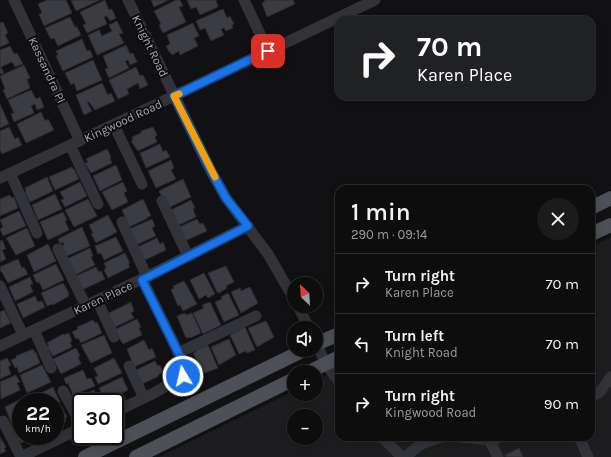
<!DOCTYPE html>
<meta charset="utf-8">
<style>
body{margin:0;font-family:Karla,sans-serif;background:#1b1b1c;color:#f1f3f6;height:100vh;display:flex;flex-direction:column;font-size:15px;white-space:nowrap}
*{box-sizing:border-box;margin:0}
p{font-size:13px;color:#9a9c9e}
.icon{flex:none;width:22px;height:22px;fill:none;stroke:currentColor;stroke-width:2;stroke-linecap:round;stroke-linejoin:round}
.map{position:relative;flex:1;overflow:hidden}
.details{position:absolute;left:335px;top:185px;width:260px;height:256px;display:flex;flex-direction:column;background:#0d0d0e;border-radius:12px;box-shadow:0 2px 10px #0003,0 0 0 1px #2d2d2e}
.details>*{flex:none}
.guide{position:absolute;left:335px;top:16px;width:260px;height:84px;border-radius:12px;box-shadow:0 2px 10px #0003,0 0 0 1px #2d2d2e;background:#202124;color:#fff;overflow:hidden}
.needle{width:26px;rotate:335deg}
.fabs{position:absolute;left:287px;top:277px;display:grid;gap:8px}
.fabs a{display:grid;place-items:center;width:36px;height:36px;border-radius:50%;background:#0d0d0e;box-shadow:0 2px 10px #0003,0 0 0 1px #2d2d2e;font-size:20px}
.speed{position:absolute;left:12px;top:393px;display:flex;gap:8px;font-size:20px;font-weight:700;text-align:center}
.speed>*{display:grid;place-content:center;width:52px;height:52px;border-radius:50%;background:#0d0d0e;box-shadow:0 2px 10px #0003,0 0 0 1px #2d2d2e;line-height:1}
.speed small{font-size:10px;font-weight:400}
.speed .limit{border:2px solid #111;border-radius:6px;background:#fff;color:#111}
.pin{position:absolute;display:grid;place-items:center;width:34px;height:34px;color:#fff;margin:-17px;border-radius:8px;box-shadow:0 2px 6px #0006}
.me{position:absolute;width:44px;margin:-22px;rotate:351deg;stroke-linejoin:round;filter:drop-shadow(0 0 3px #0008)}
.turn{display:flex;align-items:center;gap:14px;height:84px;padding:0 16px;font-size:18px}
.turn .icon{width:52px;height:52px;stroke-width:2.5}
.turn b{display:block;font-size:28px;line-height:34px}
.round{display:grid;place-items:center;flex:none;width:42px;height:42px;border-radius:21px;background:#1b1b1c}
.overview{display:flex;align-items:center;justify-content:space-between;height:68px;padding:0 16px}
h1{font-size:24px;font-weight:600;line-height:30px}
ul{padding:0;list-style:none}
li{display:flex;align-items:center;gap:12px;height:60px;padding:0 16px;border-top:1px solid #2d2d2e}
li div{flex:1}
li b{display:block;font-size:15px}
li em{font-style:normal}
.map>svg:first-child{display:block}
.built{fill:#1d1d20;fill-rule:evenodd}
.green{fill:#19211a}
.building{fill:#3b3c41;stroke:#2b2b2f}
.lines{fill:none;stroke-linecap:round;stroke-linejoin:round}
.minor{stroke:#323338;stroke-width:11}
.major{stroke:#4e5058;stroke-width:14}
.route-casing{stroke:#114b97;stroke-width:10}
.route{stroke:#1a73e8;stroke-width:7}
.slow{stroke:#f59e0b;stroke-width:7}
.labels{text-anchor:middle;stroke-width:4;stroke-linejoin:round;paint-order:stroke}
.street-label{font-size:12px;fill:#a2a8b5;stroke:#0c0c0e}
</style>
<div class="map">
<svg width="611" height="457" viewBox="0 0 611 457">
<rect width="100%" height="100%" fill="#111113"/>
<path class="built" d="M611,237v220h-452l135,-66v3h22v-13l23,-12v68h252v-190zM294,416h22v22h-22z"/>
<polygon class="green" points="432,449 437,457 420,457"/>
<g class="building">
<polygon points="47,0 66,0 72,13 44,26 39,14 42,13 38,4"/>
<polygon points="71,0 100,0 76,11"/>
<polygon points="105,0 109,10 112,9 116,18 110,21 107,16 104,17 107,24 87,33 83,25 86,24 80,12"/>
<polygon points="151,0 169,0 154,7"/>
<polygon points="176,0 180,0 183,6 179,7 186,22 163,33 159,25 161,24 154,11"/>
<polygon points="187,0 216,0 218,7 200,15 196,7 191,9"/>
<polygon points="264,0 293,0 295,4 267,17 262,3 265,2"/>
<polygon points="223,9 227,18 230,16 234,24 232,25 233,28 226,31 224,28 221,29 224,35 211,41 205,28 200,30 196,21"/>
<polygon points="70,17 75,27 77,27 81,35 58,46 54,38 51,39 45,28"/>
<polygon points="117,21 123,33 119,34 124,43 97,55 88,35 99,30 102,36 112,31 109,25"/>
<polygon points="3,22 8,33 5,35 9,43 0,47 0,23"/>
<polygon points="193,23 199,36 194,38 198,46 180,55 179,51 172,55 171,53 170,53 166,46 170,44 167,35"/>
<polygon points="82,39 87,51 90,50 93,57 63,71 56,56 58,55 56,51"/>
<polygon points="126,45 130,54 133,53 137,62 130,65 128,60 125,61 129,68 109,78 105,69 108,68 103,56"/>
<polygon points="10,46 14,54 17,53 23,64 15,67 12,62 1,67 4,73 0,74 0,50"/>
<polygon points="93,60 102,80 77,91 74,83 71,85 65,73"/>
<polygon points="24,65 30,78 27,79 30,88 7,99 3,90 5,89 0,76"/>
<polygon points="136,67 140,76 143,75 148,85 140,89 138,83 127,89 129,94 118,99 109,80"/>
<polygon points="102,83 108,95 111,93 115,101 95,110 89,102 87,102 92,111 84,115 76,95"/>
<polygon points="31,90 36,99 40,97 44,107 37,110 35,104 31,106 34,113 14,122 11,114 14,113 8,100"/>
<polygon points="0,104 9,124 0,128"/>
<polygon points="41,112 45,121 48,119 54,130 26,143 17,124"/>
<polygon points="9,127 15,139 18,137 22,145 2,154 0,150 0,131"/>
<polygon points="153,127 157,135 155,137 157,142 138,151 131,141 133,140 132,137 141,133 141,131"/>
<polygon points="160,144 163,152 166,150 170,157 146,168 140,153"/>
<polygon points="107,149 111,157 110,158 112,163 91,173 85,163 88,162 86,159"/>
<polygon points="171,160 174,168 171,170 176,179 156,188 148,171"/>
<polygon points="116,165 122,180 100,191 93,176"/>
<polygon points="72,167 73,169 74,169 79,179 55,190 49,177"/>
<polygon points="47,177 53,191 30,202 25,192 26,191 25,188"/>
<polygon points="183,179 191,197 168,208 159,191"/>
<polygon points="80,182 87,196 65,207 61,200 64,199 60,192"/>
<polygon points="123,182 127,191 124,193 128,202 112,210 102,192"/>
<polygon points="55,194 62,209 38,220 32,205"/>
<polygon points="10,195 11,198 14,197 18,208 0,216 0,199"/>
<polygon points="88,199 97,216 74,227 65,210"/>
<polygon points="143,199 151,216 147,217 148,218 129,227 122,210"/>
<polygon points="191,200 195,208 193,209 196,217 177,226 169,211"/>
<polygon points="19,211 26,226 3,236 0,229 3,227 0,220"/>
<polygon points="63,212 67,220 65,221 69,230 48,240 40,222"/>
<polygon points="108,215 117,232 96,243 91,234 93,233 89,225"/>
<polygon points="152,219 155,226 152,228 156,236 136,245 127,230"/>
<polygon points="197,219 200,224 203,223 207,231 185,241 177,228"/>
<polygon points="82,227 90,246 67,256 62,246 64,245 63,242 60,244 58,239"/>
<polygon points="27,228 35,246 16,255 6,238"/>
<polygon points="116,237 123,251 104,260 101,253 98,254 95,246"/>
<polygon points="157,238 160,244 163,242 166,250 145,260 138,247"/>
<polygon points="2,240 6,249 2,250 6,259 0,262 0,241"/>
<polygon points="48,244 56,261 34,272 27,255"/>
<polygon points="90,248 93,256 91,257 95,265 75,275 67,259"/>
<polygon points="125,253 130,263 128,264 130,267 108,278 104,270 106,268 104,263"/>
<polygon points="18,259 22,268 24,267 28,274 8,283 2,272 1,272 0,267"/>
<polygon points="56,264 64,280 43,290 39,282 37,283 33,275"/>
<polygon points="226,266 234,282 226,286 227,288 219,293 217,292 208,273"/>
<polygon points="96,267 99,272 101,271 105,279 84,289 82,286 81,287 76,276"/>
<polygon points="204,273 215,294 208,298 206,295 199,299 190,280"/>
<polygon points="30,277 33,284 30,285 33,292 15,301 9,287"/>
<polygon points="184,281 197,304 183,311 180,305 178,306 171,290 174,288 173,286"/>
<polygon points="63,283 69,293 68,293 69,296 53,305 53,304 47,306 41,293"/>
<polygon points="250,287 258,303 241,313 231,292 240,288 241,291"/>
<polygon points="228,293 239,315 224,322 215,302 222,299 221,297"/>
<polygon points="35,296 38,302 42,301 45,307 23,318 17,304"/>
<polygon points="131,302 134,311 131,313 134,318 113,328 109,313"/>
<polygon points="210,302 221,325 203,334 193,313 204,308 202,305"/>
<polygon points="4,310 11,323 0,328 0,312"/>
<polygon points="185,313 186,315 192,313 201,333 190,338 190,337 186,338 177,316"/>
<polygon points="137,319 141,327 139,328 142,335 123,344 114,330"/>
<polygon points="93,320 95,323 97,322 102,333 81,343 78,338 76,339 72,332 78,329 77,327"/>
<polygon points="266,321 274,337 257,347 248,328"/>
<polygon points="245,327 255,350 247,353 246,351 239,354 230,335"/>
<polygon points="69,333 72,341 70,342 72,347 53,356 47,346 49,346 47,343 63,334 64,335"/>
<polygon points="104,335 112,353 91,363 81,345"/>
<polygon points="229,339 236,355 219,365 211,347"/>
<polygon points="144,340 149,350 152,348 156,357 134,367 127,349"/>
<polygon points="208,345 218,368 205,373 202,368 201,369 193,353 196,352 196,350"/>
<polygon points="76,348 80,356 78,357 81,364 61,374 53,359"/>
<polygon points="33,349 35,353 36,352 40,363 19,373 17,367 15,368 11,360 16,358 16,356"/>
<polygon points="7,358 11,365 8,367 11,374 0,379 0,361"/>
<polygon points="114,358 122,373 98,384 95,377 98,376 94,368"/>
<polygon points="155,361 158,366 160,365 163,372 158,375 159,376 142,384 134,371"/>
<polygon points="42,365 51,382 27,393 20,375"/>
<polygon points="83,370 87,379 91,378 95,386 73,395 68,383 66,384 64,378"/>
<polygon points="16,375 20,382 17,383 20,390 1,399 0,382"/>
<polygon points="122,377 128,390 111,398 111,399 106,402 99,388"/>
<polygon points="53,387 60,402 55,405 55,402 35,402 33,397"/>
<polygon points="94,390 96,395 99,394 103,402 81,402 81,413 80,410 78,410 74,399"/>
<polygon points="21,399 23,402 21,402 21,421 12,425 5,407"/>
<polygon points="62,407 67,417 65,418 66,421 55,427 55,410"/>
<polygon points="21,427 21,436 36,436 21,443 19,440 17,441 12,431"/>
<polygon points="0,437 6,447 4,448 6,451 0,454"/>
<polygon points="519,448 523,457 506,457 505,455"/>
</g>
<g class="lines">
<g class="minor">
<polyline points="14,0 80,141"/>
<polyline points="128,0 211,171 226,198 268,254 294,299"/>
<polyline points="244,0 268,51"/>
<polyline points="114,125 142,184"/>
<polyline points="70,145 98,204"/>
<polyline points="10,173 37,233"/>
<polyline points="0,178 174,96 375,0"/>
<polyline points="162,201 188,256"/>
<polyline points="122,222 147,277"/>
<polyline points="58,249 86,306"/>
<polyline points="0,286 23,335"/>
<polyline points="97,300 114,337"/>
<polyline points="298,306 309,328"/>
<polyline points="34,330 51,368"/>
<polyline points="316,343 326,364 339,382"/>
<polyline points="0,346 142,279 248,226"/>
<polyline points="178,353 256,316"/>
<polyline points="129,366 144,398"/>
<polyline points="63,391 81,424"/>
<polyline points="591,396 599,393 611,377"/>
<polyline points="115,412 154,393 183,376 183,362 142,279"/>
<polyline points="3,421 21,457"/>
<polyline points="382,437 402,457"/>
<polyline points="459,437 493,440 499,437"/>
<polyline points="579,437 588,457"/>
<polyline points="489,440 498,457"/>
<polyline points="21,457 81,428"/>
<polyline points="405,457 421,444 441,437"/>
</g>
<g class="major">
<polyline points="591,208 611,198"/>
<polyline points="591,234 611,225"/>
<polyline points="316,344 339,334"/>
<polyline points="309,372 339,357"/>
<polyline points="85,457 304,350"/>
<polyline points="136,457 294,379"/>
</g>
</g>
<g class="lines">
<g class="route-casing">
<polyline id="route" points="183,376 183,362 142,280 248,226 226,198 211,171 174,96 268,51"/>
</g>
<use href="#route" class="route"/>
<polyline class="slow" points="179,94 174,96 215,177"/>
</g>
<g class="labels">
<g class="street-label">
<text transform="translate(150 46) rotate(64)" y="4">Knight Road</text>
<text transform="translate(47 70) rotate(65)" y="4">Kassandra Pl</text>
<text transform="translate(123 121) rotate(-25)" y="4">Kingwood Road</text>
<text transform="translate(103 298) rotate(-25)" y="4">Karen Place</text>
</g>
</g>
</svg>
<div class="fabs">
<a><svg class="needle" viewBox="-14 -14 28 28"><path d="M0-13l5 13h-10z" fill="#e53935"/><path d="M0 13l5-13h-10z" fill="#9a9c9e"/></svg></a>
<a><svg class="icon" aria-label="sound" viewBox="0 0 24 24"><path d="M4 9h4l5-4v14l-5-4H4zM17 9q2 3 0 6"/></svg></a>
<a>+</a>
<a>−</a>
</div>
<div class="speed"><div>22<small>km/h</small></div><div class="limit">30</div></div>
<div class="pin" style="left:268px;top:51px;background:#d93025"><svg class="icon" aria-label="arrive" viewBox="0 0 24 24"><path d="M6 21V4h12l-3 4 3 4H6"/></svg></div>
<svg class="me" style="left:183px;top:376px" viewBox="-20 -20 40 40"><circle r="17" fill="#1a73e8" stroke="#fff" stroke-width="3"/><path d="M0-11L8 9 0 5-8 9z" fill="#fff"/></svg>
<div class="guide">
<div class="turn"><svg class="icon" aria-label="right" viewBox="0 0 24 24"><path d="M7 20v-9h11M14 6l5 5-5 5"/></svg><div><b>70 m</b>Karen Place</div></div>
</div>
<section class="details">
<div class="overview"><div><h1>1 min</h1><p>290 m · 09:14</p></div><a class="round"><svg class="icon" aria-label="close" viewBox="0 0 24 24"><path d="M6 6l12 12M18 6L6 18"/></svg></a></div>
<ul>
<li><svg class="icon" aria-label="right" viewBox="0 0 24 24"><path d="M7 20v-9h11M14 6l5 5-5 5"/></svg><div><b>Turn right</b><p>Karen Place</p></div><em>70 m</em></li>
<li><svg class="icon" aria-label="left" viewBox="0 0 24 24"><path d="M17 20v-9H6M10 6l-5 5 5 5"/></svg><div><b>Turn left</b><p>Knight Road</p></div><em>70 m</em></li>
<li><svg class="icon" aria-label="right" viewBox="0 0 24 24"><path d="M7 20v-9h11M14 6l5 5-5 5"/></svg><div><b>Turn right</b><p>Kingwood Road</p></div><em>90 m</em></li>
</ul>
</section>
</div>
